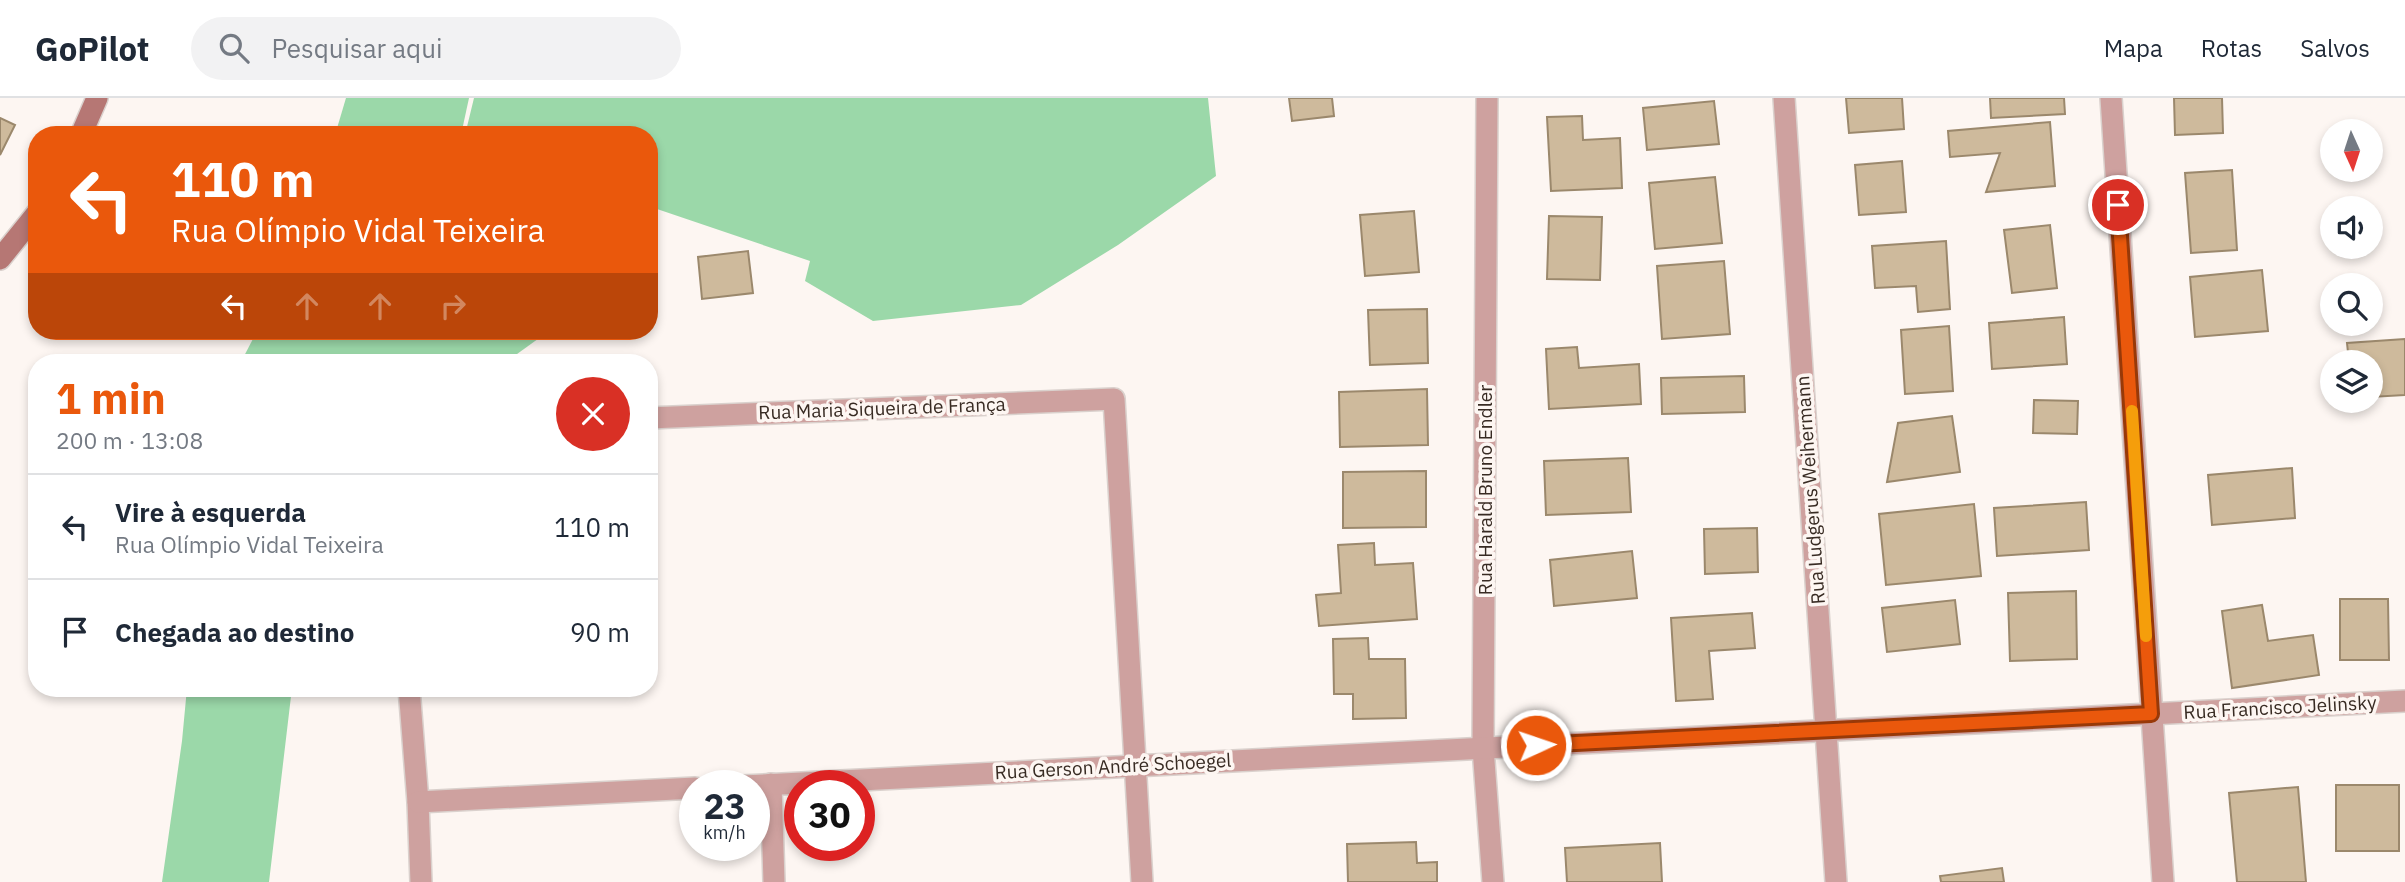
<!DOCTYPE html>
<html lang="pt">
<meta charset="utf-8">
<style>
body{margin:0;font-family:"IBM Plex Sans",sans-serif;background:#f2f2f3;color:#1f2937;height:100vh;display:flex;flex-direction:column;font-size:26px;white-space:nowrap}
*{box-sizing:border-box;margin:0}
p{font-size:23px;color:#747a83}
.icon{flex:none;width:38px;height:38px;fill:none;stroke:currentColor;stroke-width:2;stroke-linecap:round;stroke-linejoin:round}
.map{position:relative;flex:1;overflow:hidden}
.side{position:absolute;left:28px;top:256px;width:630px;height:343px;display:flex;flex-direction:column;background:#fff;border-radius:28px;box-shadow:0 4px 10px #0003}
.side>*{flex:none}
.banner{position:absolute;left:28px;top:28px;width:630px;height:214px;border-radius:28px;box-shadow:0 4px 10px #0003;background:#ea580c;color:#fff;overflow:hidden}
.needle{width:46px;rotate:177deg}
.fabs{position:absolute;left:2320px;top:21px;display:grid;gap:14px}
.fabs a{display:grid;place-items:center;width:63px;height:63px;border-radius:50%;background:#fff;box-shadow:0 4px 10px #0003;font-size:35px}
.speed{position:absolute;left:679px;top:672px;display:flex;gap:14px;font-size:35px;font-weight:700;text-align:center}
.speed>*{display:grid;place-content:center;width:91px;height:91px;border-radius:50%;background:#fff;box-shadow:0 4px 10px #0003;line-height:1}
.speed small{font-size:18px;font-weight:400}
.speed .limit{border:10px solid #d22;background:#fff;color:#111}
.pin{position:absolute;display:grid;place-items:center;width:60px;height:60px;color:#fff;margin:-30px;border:4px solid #fff;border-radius:50%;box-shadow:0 2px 7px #0007}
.me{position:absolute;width:77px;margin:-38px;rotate:87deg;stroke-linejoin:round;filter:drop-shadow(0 0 5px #0008)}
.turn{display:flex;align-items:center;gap:24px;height:147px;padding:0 28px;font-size:32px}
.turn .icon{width:91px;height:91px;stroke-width:2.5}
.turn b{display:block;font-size:49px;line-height:60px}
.lanes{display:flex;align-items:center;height:66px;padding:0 28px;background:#0003;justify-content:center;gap:35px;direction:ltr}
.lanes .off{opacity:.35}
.round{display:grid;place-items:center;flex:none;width:74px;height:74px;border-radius:37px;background:#f2f2f3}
.head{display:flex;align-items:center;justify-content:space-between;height:119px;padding:0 28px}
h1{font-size:42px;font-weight:800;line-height:52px;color:#ea580c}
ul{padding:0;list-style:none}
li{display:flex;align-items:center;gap:21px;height:105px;padding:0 28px;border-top:2px solid #e0e1e3}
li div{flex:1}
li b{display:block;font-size:26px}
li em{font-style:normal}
header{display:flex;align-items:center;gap:42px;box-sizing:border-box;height:98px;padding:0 35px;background:#fff;border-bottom:2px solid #e0e1e3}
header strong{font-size:33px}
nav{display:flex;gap:38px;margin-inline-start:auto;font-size:24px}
.search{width:490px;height:63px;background:#f2f2f3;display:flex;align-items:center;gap:18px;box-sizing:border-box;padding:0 24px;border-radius:38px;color:#747a83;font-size:26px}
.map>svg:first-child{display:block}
.green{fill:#9bd8a9}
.building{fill:#ceba9c;stroke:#9b886c;stroke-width:2}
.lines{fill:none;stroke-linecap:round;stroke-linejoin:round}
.street-casing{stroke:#dad1cd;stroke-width:24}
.secondary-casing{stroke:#dad1cd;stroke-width:24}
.street{stroke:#cea19f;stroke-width:21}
.secondary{stroke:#b67774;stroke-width:21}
.route-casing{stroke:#983908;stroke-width:18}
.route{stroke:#ea580c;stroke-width:12}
.slow{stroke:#f59e0b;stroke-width:12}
.labels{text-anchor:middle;stroke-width:7;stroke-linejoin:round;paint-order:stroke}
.street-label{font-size:19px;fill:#382b23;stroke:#fdf6f2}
</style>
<header>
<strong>GoPilot</strong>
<div class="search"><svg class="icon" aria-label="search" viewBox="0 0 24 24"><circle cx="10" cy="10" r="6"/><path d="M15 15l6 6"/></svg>Pesquisar aqui</div>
<nav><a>Mapa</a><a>Rotas</a><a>Salvos</a></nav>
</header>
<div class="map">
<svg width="2405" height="784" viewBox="0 0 2405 784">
<rect width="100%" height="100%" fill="#fdf6f2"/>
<g class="green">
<polygon points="346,0 469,0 461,37 335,37"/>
<polygon points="474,0 1208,0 1216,78 1118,147 1021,207 873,223 805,183 810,163 657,111 649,113 649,37 465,37"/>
<polygon points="257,233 549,233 506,264 241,264"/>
<polygon points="187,590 292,590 269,784 162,784 182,643"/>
</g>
<g class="building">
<polygon points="1289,0 1332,0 1334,18 1292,23"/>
<polygon points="1846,0 1902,0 1904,31 1849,35"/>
<polygon points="1990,0 2064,0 2065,16 1991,20"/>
<polygon points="2174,0 2222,0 2223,35 2175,37"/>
<polygon points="1714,3 1719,46 1647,52 1643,10"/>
<polygon points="1582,18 1583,42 1620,40 1622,90 1551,93 1547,19"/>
<polygon points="0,20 15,27 0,57"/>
<polygon points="2050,24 2055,88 1986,94 2000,55 1950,59 1948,33"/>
<polygon points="1902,63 1906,114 1859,117 1855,67"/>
<polygon points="2232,72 2237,152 2191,155 2185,75"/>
<polygon points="1715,79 1722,145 1655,151 1649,85"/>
<polygon points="1414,113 1419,174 1365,178 1360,117"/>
<polygon points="1549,118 1602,119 1600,182 1547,181"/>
<polygon points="2050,127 2057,190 2012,195 2004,132"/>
<polygon points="1946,143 1950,211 1918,214 1916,188 1875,190 1872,148"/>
<polygon points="748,153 753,195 702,201 698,159"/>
<polygon points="1724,163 1730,236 1662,241 1657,168"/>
<polygon points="2262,172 2268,233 2195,239 2190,179"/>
<polygon points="1427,211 1428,265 1370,267 1368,212"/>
<polygon points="2064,219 2067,266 1992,271 1989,225"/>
<polygon points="1949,228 1953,293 1905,296 1901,232"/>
<polygon points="2405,241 2405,297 2371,299 2371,264 2349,264 2347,245"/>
<polygon points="1577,249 1579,270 1639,266 1641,306 1549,311 1546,251"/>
<polygon points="1744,278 1745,314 1662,316 1661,280"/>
<polygon points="1427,291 1428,347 1340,349 1339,294"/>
<polygon points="2034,302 2078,303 2077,336 2033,335"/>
<polygon points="1952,318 1960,374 1887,384 1898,325"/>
<polygon points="1628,360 1631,414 1546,417 1544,363"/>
<polygon points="2292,370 2295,420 2212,427 2208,377"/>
<polygon points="1426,373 1426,429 1343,430 1343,374"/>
<polygon points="2086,404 2089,452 1997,458 1994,410"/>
<polygon points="1974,406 1981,478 1886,487 1879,416"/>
<polygon points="1757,430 1758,474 1705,476 1704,431"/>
<polygon points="1374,445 1375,467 1413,465 1417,521 1319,528 1316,497 1341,495 1338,447"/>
<polygon points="1632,453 1637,500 1554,508 1550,462"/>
<polygon points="2076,493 2077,561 2010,563 2008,495"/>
<polygon points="2340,501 2388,501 2389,562 2340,562"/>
<polygon points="1955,502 1960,546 1887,554 1882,510"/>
<polygon points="2262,507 2268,543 2313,537 2319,577 2232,590 2222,513"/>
<polygon points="1752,515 1755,550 1709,553 1713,601 1676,603 1671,520"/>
<polygon points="1368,540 1369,561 1405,561 1406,620 1353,621 1353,596 1334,596 1333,541"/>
<rect x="2336" y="687" width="63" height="66"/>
<polygon points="2298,689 2306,784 2237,784 2229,695"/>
<polygon points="1416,744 1417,765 1437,764 1437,784 1348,784 1347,746"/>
<polygon points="1660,745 1662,784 1567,784 1565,750"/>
<polygon points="2002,770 2004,784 1941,784 1940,778"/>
</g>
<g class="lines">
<g class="street-casing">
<g id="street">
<polyline points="1487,0 1483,650 1493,784"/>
<polyline points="1784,0 1836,784"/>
<polyline points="2111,0 2163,784"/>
<polyline points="649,320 1114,301 1142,784"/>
<polyline points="409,590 418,704 421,784"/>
<polyline points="771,686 774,784"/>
<polyline points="743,688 2405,603"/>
<polyline points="418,704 695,690"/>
</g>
</g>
<g class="secondary-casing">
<g id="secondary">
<polyline points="81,37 97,0"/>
<polyline points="0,161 37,115"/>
</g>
</g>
<use href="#street" class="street"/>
<use href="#secondary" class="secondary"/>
</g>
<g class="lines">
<g class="route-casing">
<polyline id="route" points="1536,647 2151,616 2118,107"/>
</g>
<use href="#route" class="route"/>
<polyline class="slow" points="2132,313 2146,538"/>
</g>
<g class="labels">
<g class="street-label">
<text transform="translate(882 310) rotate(-2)" y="7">Rua Maria Siqueira de França</text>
<text transform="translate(1485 392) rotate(-90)" y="7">Rua Harald Bruno Endler</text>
<text transform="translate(1810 392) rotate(-94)" y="7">Rua Ludgerus Weihermann</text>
<text transform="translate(2280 609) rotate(-3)" y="7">Rua Francisco Jelinsky</text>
<text transform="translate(1113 668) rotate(-3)" y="7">Rua Gerson André Schoegel</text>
</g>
</g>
</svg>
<div class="fabs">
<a><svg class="needle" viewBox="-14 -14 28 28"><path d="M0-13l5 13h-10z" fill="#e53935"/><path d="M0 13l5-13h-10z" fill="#747a83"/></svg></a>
<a><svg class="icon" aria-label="sound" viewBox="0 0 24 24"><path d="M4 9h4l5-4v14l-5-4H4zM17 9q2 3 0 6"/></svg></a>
<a><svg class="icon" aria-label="search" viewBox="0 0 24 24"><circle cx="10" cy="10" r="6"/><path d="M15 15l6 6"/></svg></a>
<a><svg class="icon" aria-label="layers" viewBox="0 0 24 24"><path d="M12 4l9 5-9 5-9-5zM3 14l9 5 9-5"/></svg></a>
</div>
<div class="speed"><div>23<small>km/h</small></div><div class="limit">30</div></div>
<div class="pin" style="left:2118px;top:107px;background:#d93025"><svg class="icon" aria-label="arrive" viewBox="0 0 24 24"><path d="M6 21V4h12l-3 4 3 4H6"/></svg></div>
<svg class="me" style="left:1536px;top:647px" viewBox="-20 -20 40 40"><circle r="17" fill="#ea580c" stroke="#fff" stroke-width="3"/><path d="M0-11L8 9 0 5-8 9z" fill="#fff"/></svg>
<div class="banner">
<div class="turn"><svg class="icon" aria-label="left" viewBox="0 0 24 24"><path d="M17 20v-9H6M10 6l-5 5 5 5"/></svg><div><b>110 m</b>Rua Olímpio Vidal Teixeira</div></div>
<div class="lanes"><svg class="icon" aria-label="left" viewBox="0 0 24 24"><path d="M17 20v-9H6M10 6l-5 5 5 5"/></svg><svg class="icon off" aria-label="ahead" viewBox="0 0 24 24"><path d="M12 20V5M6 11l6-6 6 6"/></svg><svg class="icon off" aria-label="ahead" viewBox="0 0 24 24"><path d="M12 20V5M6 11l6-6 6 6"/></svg><svg class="icon off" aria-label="right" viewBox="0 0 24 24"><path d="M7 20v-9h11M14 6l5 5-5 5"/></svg></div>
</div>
<section class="side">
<div class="head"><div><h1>1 min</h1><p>200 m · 13:08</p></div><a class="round" style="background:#d93025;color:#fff"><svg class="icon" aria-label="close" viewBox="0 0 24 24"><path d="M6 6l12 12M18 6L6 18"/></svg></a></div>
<ul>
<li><svg class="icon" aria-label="left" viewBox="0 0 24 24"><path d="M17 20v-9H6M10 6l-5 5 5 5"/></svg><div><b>Vire à esquerda</b><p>Rua Olímpio Vidal Teixeira</p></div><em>110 m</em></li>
<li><svg class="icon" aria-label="arrive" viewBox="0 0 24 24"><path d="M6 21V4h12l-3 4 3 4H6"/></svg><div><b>Chegada ao destino</b></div><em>90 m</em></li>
</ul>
</section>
</div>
